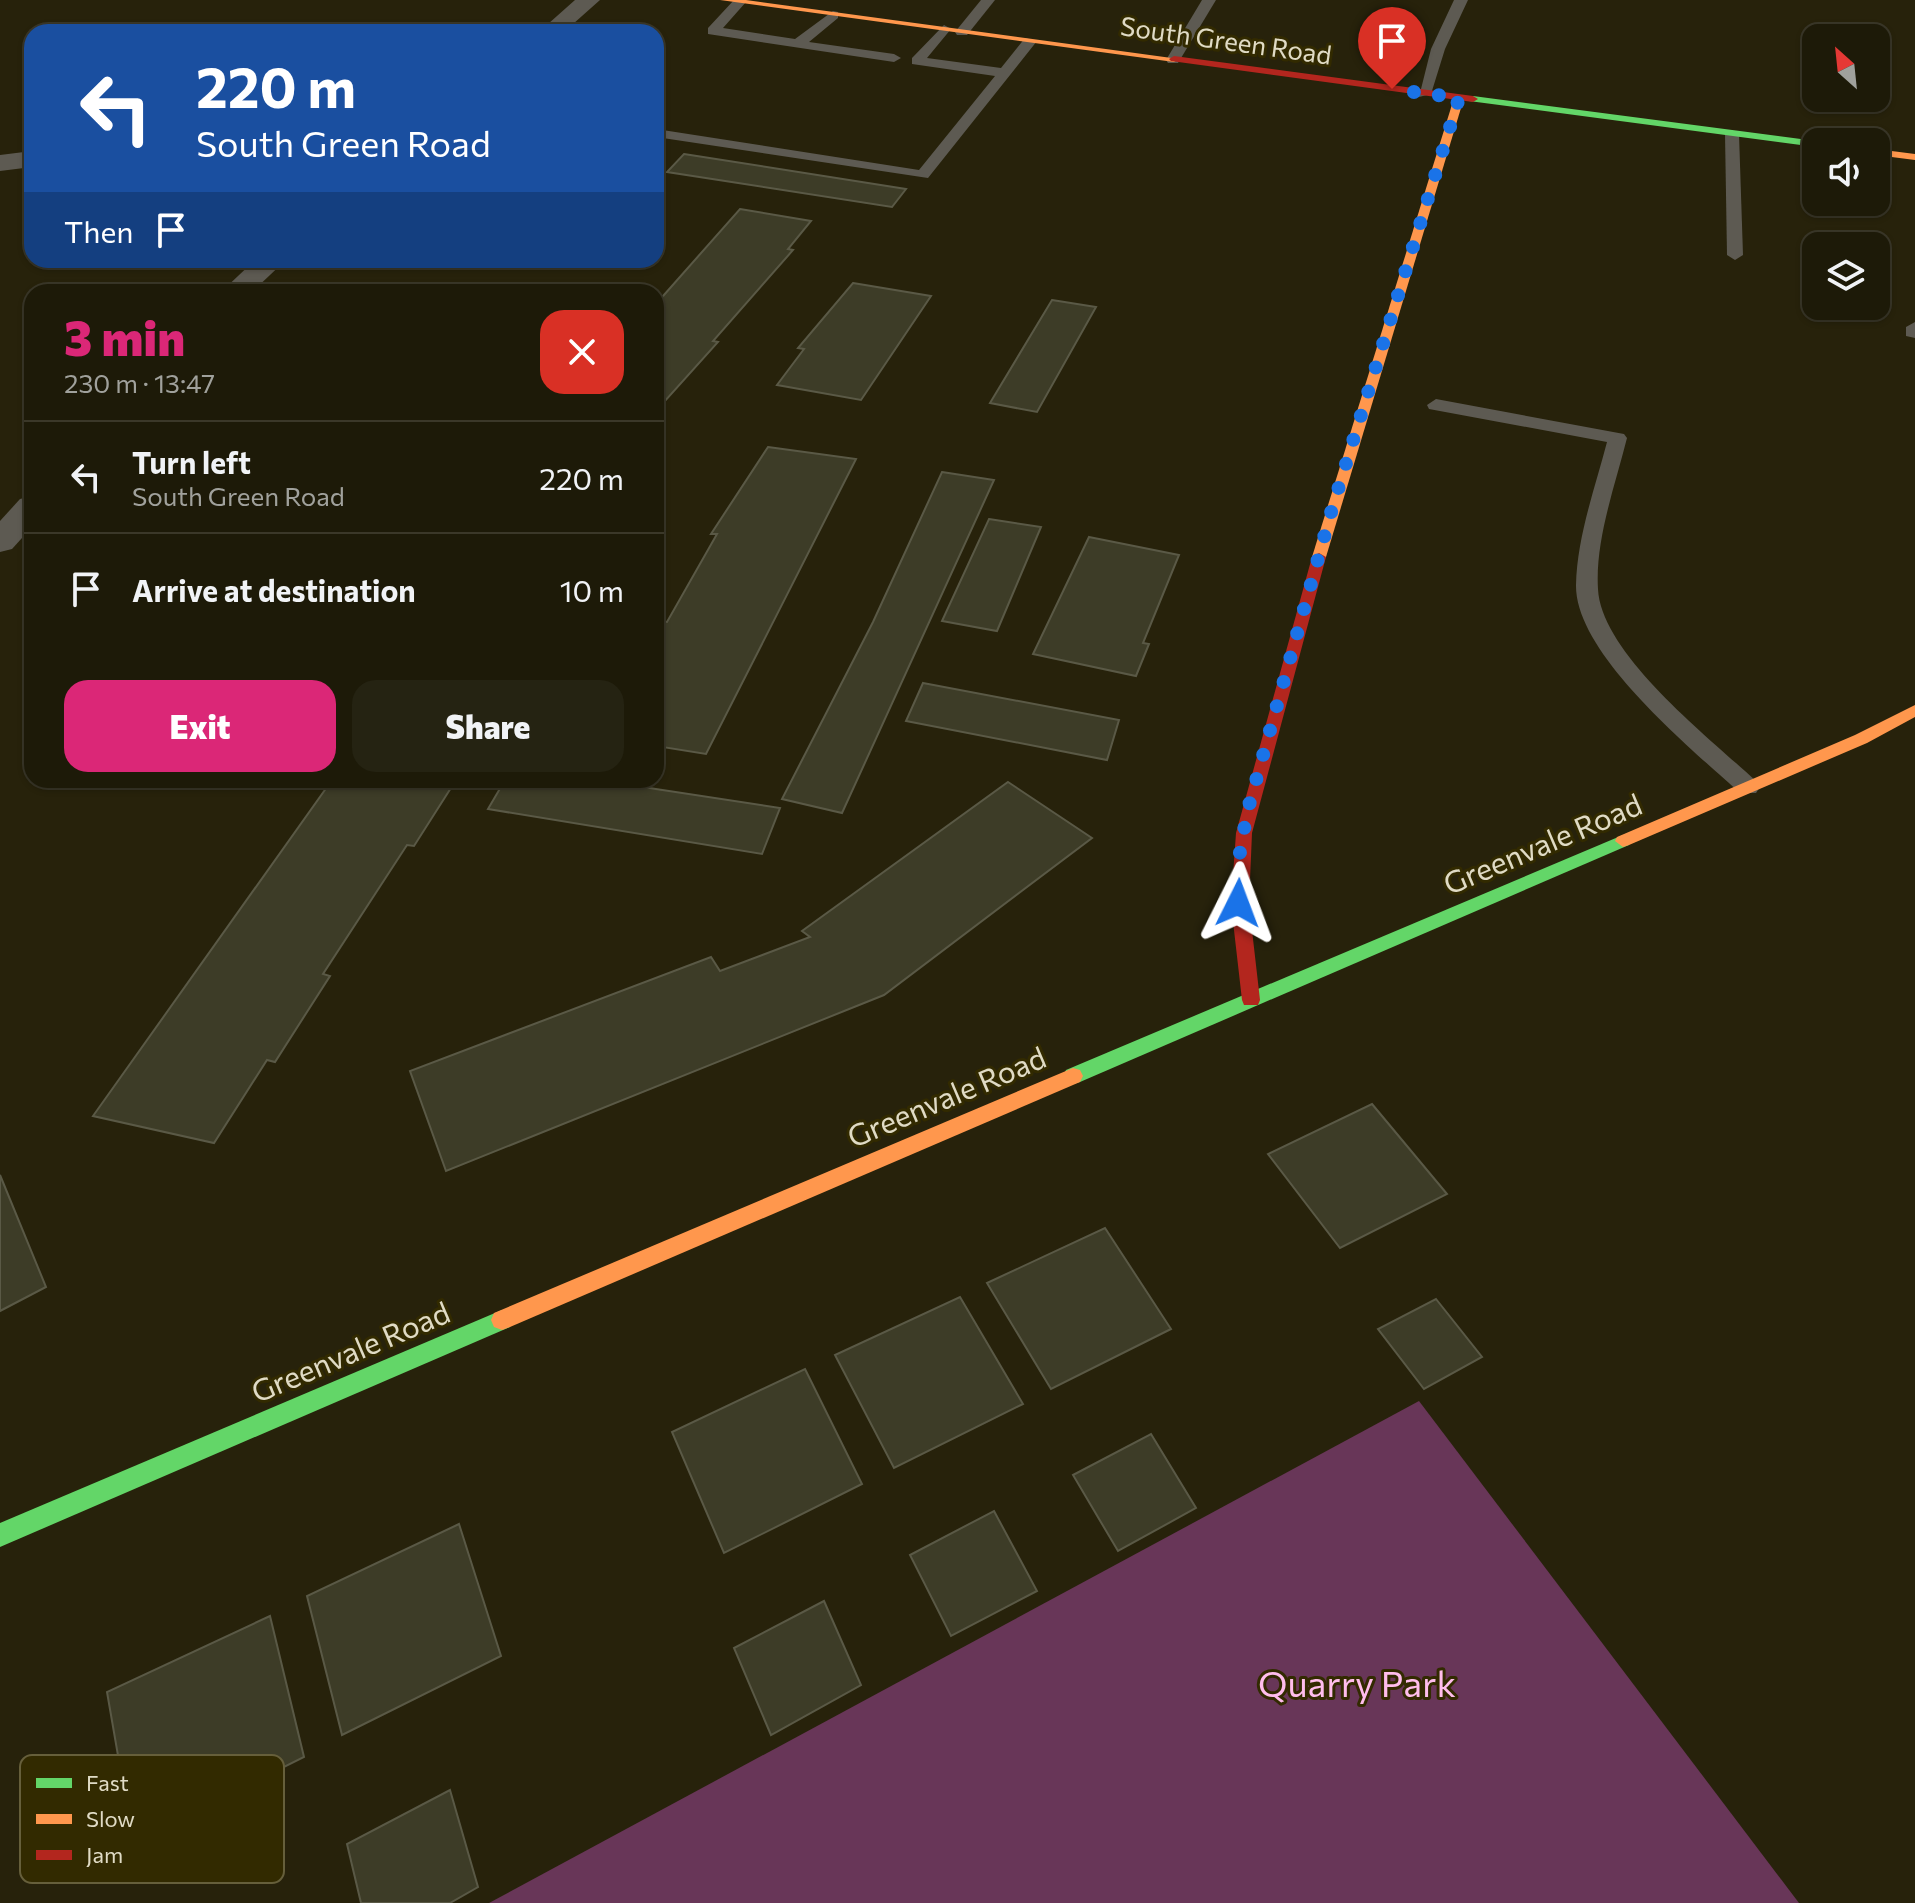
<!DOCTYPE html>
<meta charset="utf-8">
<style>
body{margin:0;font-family:Commissioner,sans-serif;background:#252312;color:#f1f3f6;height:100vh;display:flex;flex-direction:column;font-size:30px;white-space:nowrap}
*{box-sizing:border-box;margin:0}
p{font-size:26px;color:#a0a19c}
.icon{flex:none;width:44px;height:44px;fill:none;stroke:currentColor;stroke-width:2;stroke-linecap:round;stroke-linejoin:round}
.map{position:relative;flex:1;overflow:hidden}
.details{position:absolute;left:24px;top:284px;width:640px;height:504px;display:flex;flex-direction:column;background:#1d1a08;border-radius:24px;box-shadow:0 2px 6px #0004,0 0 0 2px #3b3829}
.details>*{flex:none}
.hud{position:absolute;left:24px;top:24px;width:640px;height:244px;border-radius:24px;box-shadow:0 2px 6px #0004,0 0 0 2px #3b3829;background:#1a4fa0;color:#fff;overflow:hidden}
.needle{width:52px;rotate:333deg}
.buttons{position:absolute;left:1802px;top:24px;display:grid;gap:16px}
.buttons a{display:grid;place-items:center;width:88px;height:88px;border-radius:16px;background:#1d1a08;box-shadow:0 2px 6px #0004,0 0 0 2px #3b3829;font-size:40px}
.pin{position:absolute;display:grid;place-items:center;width:68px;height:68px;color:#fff;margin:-82px -34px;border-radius:50% 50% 50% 0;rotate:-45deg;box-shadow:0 0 8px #0007}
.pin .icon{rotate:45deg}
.me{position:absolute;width:88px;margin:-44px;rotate:3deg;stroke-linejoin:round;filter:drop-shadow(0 0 6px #0008)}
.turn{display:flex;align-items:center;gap:28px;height:168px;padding:0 40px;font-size:36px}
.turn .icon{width:104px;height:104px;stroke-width:2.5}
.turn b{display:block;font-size:56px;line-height:68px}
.then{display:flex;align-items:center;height:76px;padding:0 40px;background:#0003;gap:16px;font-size:30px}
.round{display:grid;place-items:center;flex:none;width:84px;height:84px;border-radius:24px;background:#252312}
.overview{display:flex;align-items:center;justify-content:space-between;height:136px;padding:0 40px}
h1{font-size:48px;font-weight:800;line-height:60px;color:#db2777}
.cta{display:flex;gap:16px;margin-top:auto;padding:16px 40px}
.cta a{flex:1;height:92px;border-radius:24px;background:#db2777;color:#fff;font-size:32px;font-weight:800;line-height:92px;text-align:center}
.cta a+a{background:#252312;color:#f1f3f6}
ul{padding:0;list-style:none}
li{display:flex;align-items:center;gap:24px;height:112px;padding:0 40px;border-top:2px solid #3b3829}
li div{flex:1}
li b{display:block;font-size:30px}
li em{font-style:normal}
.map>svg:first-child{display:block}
.green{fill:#683658}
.building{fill:#3d3c27;stroke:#5a5946;stroke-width:2}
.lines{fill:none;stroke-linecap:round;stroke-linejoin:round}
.lane{fill:#5d5a52;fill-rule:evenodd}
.street{fill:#5d5a52;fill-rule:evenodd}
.fast{fill:#63d668;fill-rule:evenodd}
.slow{fill:#ff974d;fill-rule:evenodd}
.jam{fill:#b3261e;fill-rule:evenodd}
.route{stroke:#1a73e8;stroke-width:14;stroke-dasharray:0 25.2}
.labels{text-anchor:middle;stroke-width:6;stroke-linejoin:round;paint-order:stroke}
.far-street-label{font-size:26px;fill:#e0dbc5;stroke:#322a00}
.street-label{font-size:30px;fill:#e0dbc5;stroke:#322a00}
.near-park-label{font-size:36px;fill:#ffbdec;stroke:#322a00}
.key{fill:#322a00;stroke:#665f3b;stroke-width:2}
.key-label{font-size:22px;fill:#e0dbc5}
</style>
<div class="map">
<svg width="1915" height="1903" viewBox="0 0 1915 1903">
<rect width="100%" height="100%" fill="#27220b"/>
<polygon class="green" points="1419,1401 1799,1903 489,1903"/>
<g class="building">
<polygon points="684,154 906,189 892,207 667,172"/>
<polygon points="740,209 811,221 788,249 793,250 713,341 718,342 656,411 656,304"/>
<polygon points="853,283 931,296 861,400 777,385 804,349 798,348"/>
<polygon points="1052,300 1096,307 1037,412 990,403"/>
<polygon points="768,447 856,459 706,754 656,746 656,628 660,621 667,622 717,534 711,534"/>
<polygon points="942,472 994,480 842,813 782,799 873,622"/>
<polygon points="989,519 1041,527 997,631 942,621"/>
<polygon points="1089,537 1179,555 1143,643 1149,644 1136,676 1033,654"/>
<polygon points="923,683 1119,720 1107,760 906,721"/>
<polygon points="332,780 456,780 414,846 407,845 323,974 330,976 275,1062 267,1060 214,1143 93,1116"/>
<polygon points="505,780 597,780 780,808 762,854 488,809"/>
<polygon points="1008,782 1092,838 884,995 446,1171 410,1071 711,957 720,971 810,937 802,931"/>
<polygon points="1372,1104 1447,1194 1340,1248 1268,1154"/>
<polygon points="0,1175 46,1287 0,1311"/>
<polygon points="1105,1228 1171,1329 1051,1389 987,1283"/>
<polygon points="960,1297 1023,1404 894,1468 835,1355"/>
<polygon points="1436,1299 1482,1357 1424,1389 1378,1329"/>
<polygon points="805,1369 862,1484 724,1553 672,1432"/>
<polygon points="1151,1434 1196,1508 1118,1551 1073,1475"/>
<polygon points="994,1511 1037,1591 951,1636 910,1555"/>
<polygon points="459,1524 501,1656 342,1735 307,1596"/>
<polygon points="824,1601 861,1685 771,1735 734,1648"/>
<polygon points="270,1616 304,1757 133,1842 107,1692"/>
<polygon points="450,1790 478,1887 450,1903 361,1903 347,1844"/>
</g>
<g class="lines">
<g class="lane">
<polygon points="734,0 746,2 723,28 795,39 833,11 838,12 838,18 809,42 894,54 901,58 894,62 708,34 708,28"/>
<polygon points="981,0 995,0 967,35 957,35 955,32"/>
<polygon points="1202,0 1216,0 1178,63 1168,63 1166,60"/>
<polygon points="1454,0 1468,0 1445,49 1431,94 1419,97 1431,49"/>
<polygon points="944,25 951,29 927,58 1001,68 1025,38 1037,41 928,178 656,137 656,129 919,170 995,76 912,64 912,58"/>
<polygon points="1732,130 1739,134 1743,255 1735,260 1727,255 1725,134"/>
<polygon points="1915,322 1915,338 1906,336 1906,327"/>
<path d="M1436,399l188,35 3,4c-12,48 -32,102 -29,151 3,65 113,150 158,192l4,6 -4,6h-16c-48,-44 -165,-139 -164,-208 1,-48 19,-97 31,-143l-178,-33 -2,-4z"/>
</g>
<g class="street">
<polygon points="575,0 600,0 564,32 539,32"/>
<polygon points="32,151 32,167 0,171 0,155"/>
<polygon points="255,260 286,260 252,292 221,292"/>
<polygon points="32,496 32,527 12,549 0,552 0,521 20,499"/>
</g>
<g class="fast">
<polygon points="1473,96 1816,141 1820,142 1816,142 1816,147 1469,101 1469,97"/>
<polygon points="1623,835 1631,841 1629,845 1080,1082 1073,1084 1066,1082 1063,1076 1066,1070"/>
<polygon points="502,1310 510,1313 513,1320 510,1327 0,1547 0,1523"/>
</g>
<g class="slow">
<polygon points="720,0 746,0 1179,59 1174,62"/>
<polygon points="1459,95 1464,98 1326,557 1324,560 1314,560 1312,557 1454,98"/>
<polygon points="1876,149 1915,154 1915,160 1876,155"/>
<polygon points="1915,705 1915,717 1867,743 1629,845 1623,847 1615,841 1617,837 1855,735"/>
<polygon points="1073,1068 1080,1070 1083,1076 1080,1082 510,1327 502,1330 494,1327 491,1320 494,1313"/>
</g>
<g class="jam">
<polygon points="1174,56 1473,96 1478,99 1473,102 1171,61 1169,59"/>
<polygon points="1319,553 1326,557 1252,833 1249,904 1260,1000 1258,1005 1244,1005 1242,1000 1231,904 1236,833 1312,557"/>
</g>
</g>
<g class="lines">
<polyline class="route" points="1238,903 1240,851 1248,809 1332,509 1459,98 1392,89"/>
</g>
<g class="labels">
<g class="far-street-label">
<text transform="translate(1226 41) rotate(8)" y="9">South Green Road</text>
</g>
<g class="street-label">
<text transform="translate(1543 845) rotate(-23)" y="10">Greenvale Road</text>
<text transform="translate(947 1098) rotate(-23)" y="10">Greenvale Road</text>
<text transform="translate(351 1353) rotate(-23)" y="10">Greenvale Road</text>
</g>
<g class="near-park-label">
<text x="1357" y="1697">Quarry Park</text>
</g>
</g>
<rect x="20" y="1755" width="264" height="128" rx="12" class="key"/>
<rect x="36" y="1778" width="36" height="10" fill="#63d668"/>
<rect x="36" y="1814" width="36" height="10" fill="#ff974d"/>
<rect x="36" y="1850" width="36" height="10" fill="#b3261e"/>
<g class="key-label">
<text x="86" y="1791">Fast</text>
<text x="86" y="1827">Slow</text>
<text x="86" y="1863">Jam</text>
</g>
</svg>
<div class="buttons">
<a><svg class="needle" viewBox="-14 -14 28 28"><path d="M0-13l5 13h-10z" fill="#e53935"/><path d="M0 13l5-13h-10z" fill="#a0a19c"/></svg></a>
<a><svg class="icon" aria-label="sound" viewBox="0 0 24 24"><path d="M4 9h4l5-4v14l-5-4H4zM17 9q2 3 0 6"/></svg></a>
<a><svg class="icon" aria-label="layers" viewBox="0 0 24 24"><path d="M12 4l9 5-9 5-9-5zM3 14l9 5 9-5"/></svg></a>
</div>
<div class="pin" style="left:1392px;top:89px;background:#d93025"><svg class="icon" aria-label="arrive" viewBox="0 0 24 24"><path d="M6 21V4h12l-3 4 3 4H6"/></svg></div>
<svg class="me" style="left:1238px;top:903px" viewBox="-20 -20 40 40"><path d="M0-17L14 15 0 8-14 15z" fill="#1a73e8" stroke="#fff" stroke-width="4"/></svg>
<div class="hud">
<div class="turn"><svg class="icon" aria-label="left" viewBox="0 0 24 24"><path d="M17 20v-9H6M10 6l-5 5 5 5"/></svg><div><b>220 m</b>South Green Road</div></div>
<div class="then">Then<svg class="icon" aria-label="arrive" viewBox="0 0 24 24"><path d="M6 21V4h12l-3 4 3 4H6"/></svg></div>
</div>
<section class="details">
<div class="overview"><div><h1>3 min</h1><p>230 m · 13:47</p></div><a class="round" style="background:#d93025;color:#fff"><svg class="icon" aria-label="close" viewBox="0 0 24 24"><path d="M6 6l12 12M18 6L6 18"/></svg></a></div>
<ul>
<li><svg class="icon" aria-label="left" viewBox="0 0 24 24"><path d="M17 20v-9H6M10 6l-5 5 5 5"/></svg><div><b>Turn left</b><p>South Green Road</p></div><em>220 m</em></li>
<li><svg class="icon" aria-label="arrive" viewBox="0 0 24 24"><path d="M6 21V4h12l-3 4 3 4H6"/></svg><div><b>Arrive at destination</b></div><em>10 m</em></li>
</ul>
<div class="cta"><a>Exit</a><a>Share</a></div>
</section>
</div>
